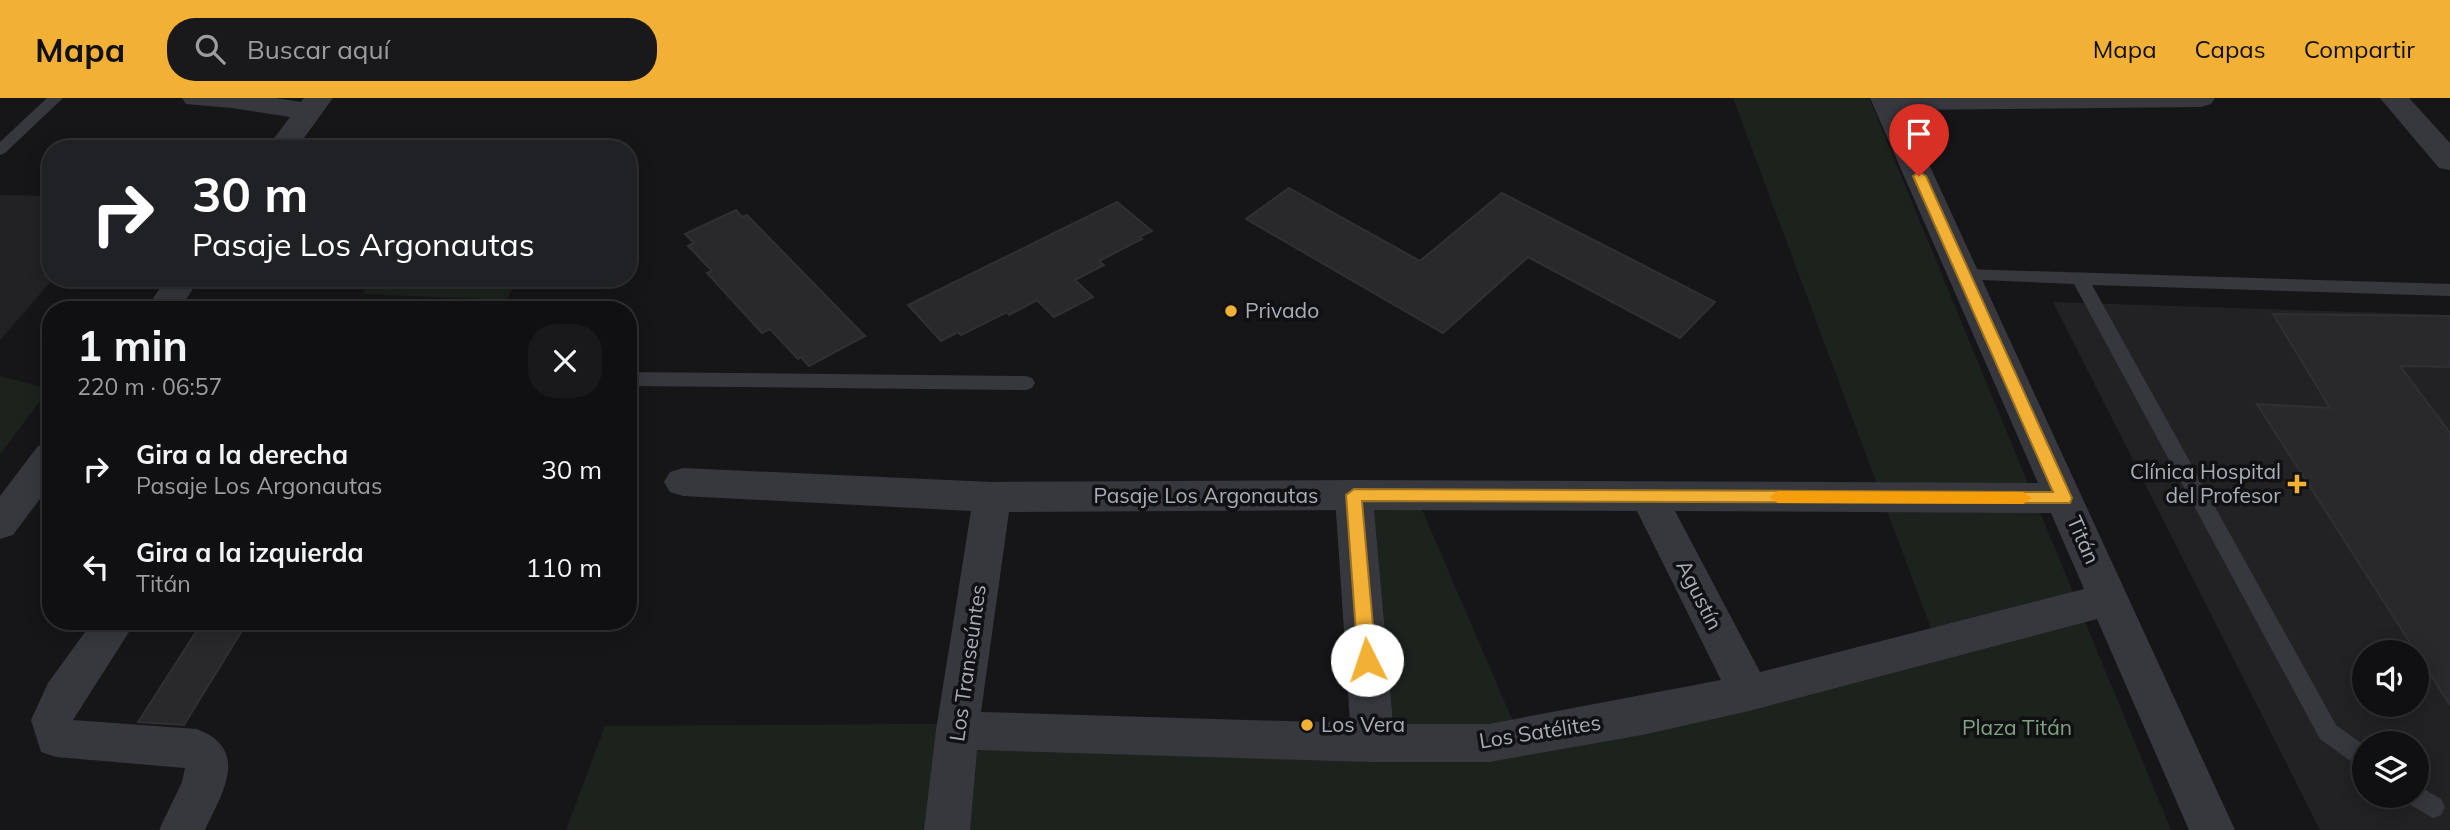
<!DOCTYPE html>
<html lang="es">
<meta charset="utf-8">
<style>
body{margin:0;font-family:Mulish,sans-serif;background:#19191b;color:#f1f3f6;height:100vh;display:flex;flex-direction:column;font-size:26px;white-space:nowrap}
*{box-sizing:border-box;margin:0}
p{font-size:23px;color:#9c9d9f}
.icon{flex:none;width:38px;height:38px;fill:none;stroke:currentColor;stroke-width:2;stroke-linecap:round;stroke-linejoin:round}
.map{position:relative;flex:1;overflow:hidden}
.details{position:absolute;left:42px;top:203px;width:595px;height:329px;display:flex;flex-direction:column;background:#101012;border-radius:28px;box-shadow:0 4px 18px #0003,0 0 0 2px #303032}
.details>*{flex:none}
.hud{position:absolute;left:42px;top:42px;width:595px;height:147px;border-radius:28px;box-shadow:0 4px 18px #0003,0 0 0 2px #303032;background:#202124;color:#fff;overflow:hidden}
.buttons{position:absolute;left:2352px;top:542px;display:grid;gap:14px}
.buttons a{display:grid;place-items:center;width:77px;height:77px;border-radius:50%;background:#101012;box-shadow:0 4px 18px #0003,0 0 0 2px #303032;font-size:35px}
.pin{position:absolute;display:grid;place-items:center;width:60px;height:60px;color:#fff;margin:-72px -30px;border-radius:50% 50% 50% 0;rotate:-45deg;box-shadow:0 0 7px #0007}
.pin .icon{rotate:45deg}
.me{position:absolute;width:77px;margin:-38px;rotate:356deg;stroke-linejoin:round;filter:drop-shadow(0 0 5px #0008)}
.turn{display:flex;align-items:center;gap:24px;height:147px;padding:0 35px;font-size:32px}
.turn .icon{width:91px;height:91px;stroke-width:2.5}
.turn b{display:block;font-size:49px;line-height:60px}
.round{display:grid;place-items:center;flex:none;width:74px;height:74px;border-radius:28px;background:#19191b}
.summary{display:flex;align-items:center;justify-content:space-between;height:119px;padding:0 35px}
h1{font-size:42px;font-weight:700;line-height:52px}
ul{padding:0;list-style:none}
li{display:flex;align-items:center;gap:21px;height:98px;padding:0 35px}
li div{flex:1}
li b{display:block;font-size:26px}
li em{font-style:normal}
header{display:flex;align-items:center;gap:42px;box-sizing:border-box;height:98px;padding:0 35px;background:#f2b134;color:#111}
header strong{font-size:33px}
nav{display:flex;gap:38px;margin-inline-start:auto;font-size:24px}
.search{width:490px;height:63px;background:#19191b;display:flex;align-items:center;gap:18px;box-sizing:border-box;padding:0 24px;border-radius:28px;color:#9c9d9f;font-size:26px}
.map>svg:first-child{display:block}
.built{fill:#222225;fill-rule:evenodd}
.green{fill:#1c231d}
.building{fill:#29292c;stroke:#303034;stroke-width:2}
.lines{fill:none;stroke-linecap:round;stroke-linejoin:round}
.lane{fill:#37383d;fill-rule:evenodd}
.street{fill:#37383d;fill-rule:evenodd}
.route{fill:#f2b134;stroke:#9d7322;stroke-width:2}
.slow{fill:#f59e0b}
.poi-dot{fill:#f2b134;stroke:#111113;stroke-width:2.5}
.labels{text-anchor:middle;stroke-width:7;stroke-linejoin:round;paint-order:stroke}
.poi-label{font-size:21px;fill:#a8adb8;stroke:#111113;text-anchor:start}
.street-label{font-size:21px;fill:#a8adb8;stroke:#111113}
.park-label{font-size:21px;fill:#7fa381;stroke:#111113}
</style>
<header>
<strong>Mapa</strong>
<div class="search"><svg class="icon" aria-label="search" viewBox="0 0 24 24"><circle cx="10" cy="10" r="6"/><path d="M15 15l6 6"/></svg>Buscar aquí</div>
<nav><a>Mapa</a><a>Capas</a><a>Compartir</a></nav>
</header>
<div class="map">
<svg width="2450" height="732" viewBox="0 0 2450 732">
<rect width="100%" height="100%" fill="#161618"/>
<g class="built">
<polygon points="0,97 51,98 51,180 54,180 0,242"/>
<path d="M2053,204l397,13v515h-130zM2364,555h53v52h-53zM2364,646h53v52h-53z"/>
</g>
<g class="green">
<polygon points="1733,0 1869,0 2171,732 566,732 605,628 1353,623 1335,407 1420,407 1514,626 1942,560"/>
<polygon points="373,180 519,180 506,202 362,196"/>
<polygon points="0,278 49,291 0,356"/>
</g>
<g class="building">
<polygon points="1289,90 1420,163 1502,95 1715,204 1680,240 1528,159 1443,235 1246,121"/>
<polygon points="1117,104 1152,133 1139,139 1142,141 1099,163 1104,167 1075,182 1093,199 1054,219 1037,202 1009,217 1007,214 961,237 958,234 941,243 908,207"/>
<polygon points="736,112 742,119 747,117 865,238 809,268 801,259 798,261 770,231 762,235 707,175 712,173 688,148 694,145 685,136"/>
<polygon points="2273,216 2450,218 2450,269 2400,268 2450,335 2450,607 2257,306 2330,310"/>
<polygon points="203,523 248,523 184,627 138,624"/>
</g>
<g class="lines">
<g class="lane">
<polygon points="47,0 63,0 5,55 0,57 0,44"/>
<polygon points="1964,171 2450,186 2450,198 2092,187 2336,627 2364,647 2364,670 2356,667 2320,641 2074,186 1958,181 1956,177 1958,173"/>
<polygon points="628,274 1026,278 1032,280 1035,285 1032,290 1026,292 628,288"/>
<polygon points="2417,687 2441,701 2445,709 2441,717 2433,720 2409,706 2405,698 2417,698"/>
</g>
<g class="street">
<polygon points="182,0 276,0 301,4 304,0 333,0 296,51 266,51 290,19 231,10 186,6"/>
<path d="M1870,0h345l-4,6 -10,3 -297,3 331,720h-46l-92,-211 -348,92 -107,24 -153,27h-116l-396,-12 -7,80h-46l12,-100 35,-219 -288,-15 -13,-4 -6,-10 6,-10 13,-4 309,14 362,-2 684,3zM1336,412l14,213 -369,-11 28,-200zM1374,412l263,1 84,169 -232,44h-96zM1675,413l376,2 33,76 -324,83z"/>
<polygon points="2380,0 2409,0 2450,45 2450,72 2439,70"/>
<polygon points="167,180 200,180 179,212 145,212"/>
<polygon points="51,344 51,386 13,437 0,441 0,398 38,348"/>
<path d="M93,523h43l-63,99 124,9c54,21 25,64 8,101h-46l23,-48 3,-14 -129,-11 -15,-5 -10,-32 17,-37z"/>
</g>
</g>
<polygon class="route" points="1919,74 1926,78 2072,400 2070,405 1362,403 1376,562 1373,568 1367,570 1360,568 1358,562 1346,397 1354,391 2053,394 1913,78"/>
<polygon class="slow" points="1778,393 2023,394 2032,400 2023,406 1778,405 1769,399"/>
<g class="poi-dot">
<circle cx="1231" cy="213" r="7"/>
<path d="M2293.5 375.5h7v7h7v7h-7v7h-7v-7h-7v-7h7z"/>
<circle cx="1307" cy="627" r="7"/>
</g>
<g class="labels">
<g class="poi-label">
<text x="1245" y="220">Privado</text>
<text x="2281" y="381" text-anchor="end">Clínica Hospital<tspan x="2281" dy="24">del Profesor</tspan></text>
<text x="1321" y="634">Los Vera</text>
</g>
<g class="street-label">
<text x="1206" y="405">Pasaje Los Argonautas</text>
<text transform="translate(2083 442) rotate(66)" y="7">Titán</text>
<text transform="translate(1699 497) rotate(63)" y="7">Agustín</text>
<text transform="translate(968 565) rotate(-82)" y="7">Los Transeúntes</text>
<text transform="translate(1540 634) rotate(-9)" y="7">Los Satélites</text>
</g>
<g class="park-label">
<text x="2017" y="637">Plaza Titán</text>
</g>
</g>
</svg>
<div class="buttons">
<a><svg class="icon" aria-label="sound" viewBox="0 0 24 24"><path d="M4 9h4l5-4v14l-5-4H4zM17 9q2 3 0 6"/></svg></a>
<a><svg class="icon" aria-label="layers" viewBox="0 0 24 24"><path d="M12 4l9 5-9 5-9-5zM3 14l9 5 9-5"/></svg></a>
</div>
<div class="pin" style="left:1919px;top:78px;background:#d93025"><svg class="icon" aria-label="arrive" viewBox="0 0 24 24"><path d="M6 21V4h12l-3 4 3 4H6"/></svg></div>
<svg class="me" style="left:1367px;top:562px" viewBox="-20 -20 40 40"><circle r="19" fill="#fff"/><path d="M0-13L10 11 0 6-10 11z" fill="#f2b134"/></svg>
<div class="hud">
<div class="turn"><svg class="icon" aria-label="right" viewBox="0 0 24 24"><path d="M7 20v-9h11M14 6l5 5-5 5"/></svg><div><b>30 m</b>Pasaje Los Argonautas</div></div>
</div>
<section class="details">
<div class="summary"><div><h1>1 min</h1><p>220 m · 06:57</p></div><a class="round"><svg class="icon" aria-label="close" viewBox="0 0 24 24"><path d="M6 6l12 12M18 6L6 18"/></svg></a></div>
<ul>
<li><svg class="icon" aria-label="right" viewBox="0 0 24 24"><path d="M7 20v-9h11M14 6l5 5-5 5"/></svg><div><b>Gira a la derecha</b><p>Pasaje Los Argonautas</p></div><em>30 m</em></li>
<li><svg class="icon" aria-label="left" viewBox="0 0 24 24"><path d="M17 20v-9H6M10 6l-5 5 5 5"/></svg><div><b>Gira a la izquierda</b><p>Titán</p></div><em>110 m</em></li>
</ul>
</section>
</div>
